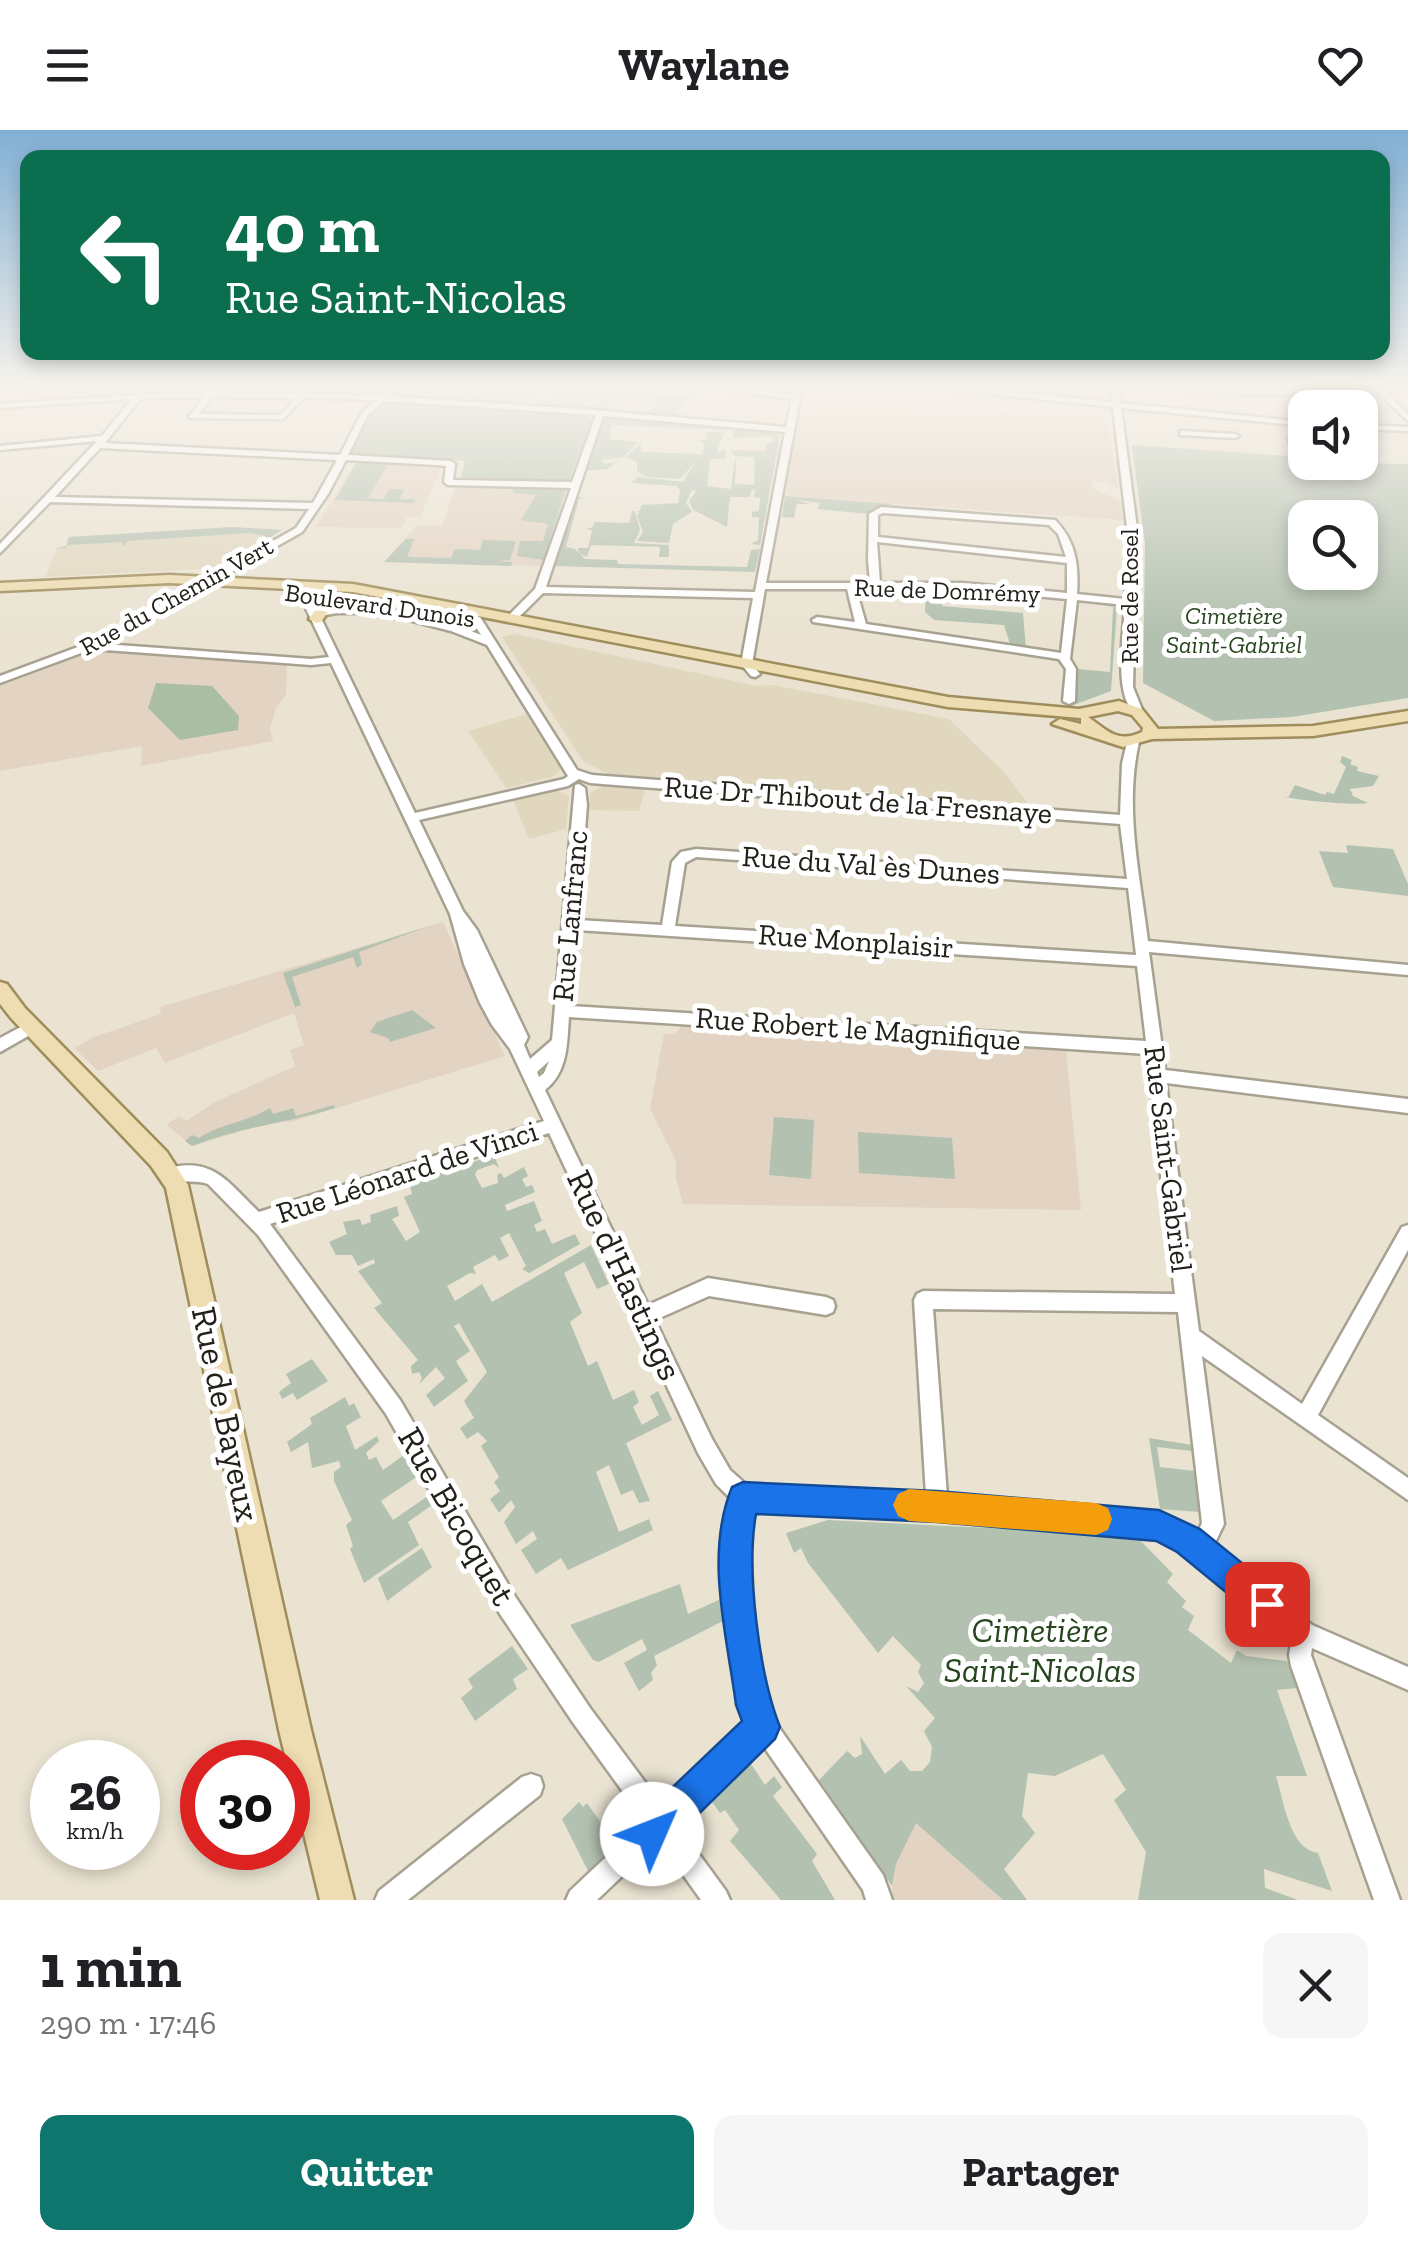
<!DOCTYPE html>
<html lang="fr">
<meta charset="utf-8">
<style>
body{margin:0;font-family:"Zilla Slab",serif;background:#f6f6f6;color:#202124;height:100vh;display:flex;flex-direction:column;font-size:38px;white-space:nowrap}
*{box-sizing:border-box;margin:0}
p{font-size:32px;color:#757577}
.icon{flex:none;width:55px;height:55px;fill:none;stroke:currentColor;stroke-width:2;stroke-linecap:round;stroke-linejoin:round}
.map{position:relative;height:1770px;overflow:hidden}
.details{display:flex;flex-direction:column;background:#fff;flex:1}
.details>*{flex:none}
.hud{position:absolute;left:20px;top:20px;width:1370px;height:210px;border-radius:20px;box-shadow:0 5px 15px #0003;background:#0b6e4f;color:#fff;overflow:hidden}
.tools{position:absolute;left:1288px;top:260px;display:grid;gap:20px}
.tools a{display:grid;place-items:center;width:90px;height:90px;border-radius:20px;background:#fff;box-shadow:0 5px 15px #0003;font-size:50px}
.speed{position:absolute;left:30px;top:1610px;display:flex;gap:20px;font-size:50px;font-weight:700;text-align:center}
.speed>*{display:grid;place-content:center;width:130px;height:130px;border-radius:50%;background:#fff;box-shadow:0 5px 15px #0003;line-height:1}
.speed small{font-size:25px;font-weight:400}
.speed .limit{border:15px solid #d22;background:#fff;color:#111}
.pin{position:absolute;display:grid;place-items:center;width:85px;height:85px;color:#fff;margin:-42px;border-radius:20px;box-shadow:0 5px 15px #0006}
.me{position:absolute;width:110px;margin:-55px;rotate:46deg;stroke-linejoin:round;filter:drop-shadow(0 0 8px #0008)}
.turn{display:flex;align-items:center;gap:35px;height:210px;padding:0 40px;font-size:45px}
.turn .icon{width:130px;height:130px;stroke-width:2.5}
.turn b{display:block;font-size:70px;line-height:85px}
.round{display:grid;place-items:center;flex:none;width:105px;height:105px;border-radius:20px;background:#f6f6f6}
.summary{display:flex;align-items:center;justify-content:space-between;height:170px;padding:0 40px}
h1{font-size:60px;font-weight:700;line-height:75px}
.action{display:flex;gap:20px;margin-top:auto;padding:20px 40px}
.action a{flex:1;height:115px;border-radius:20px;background:#0f766e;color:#fff;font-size:40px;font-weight:700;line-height:115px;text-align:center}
.action a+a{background:#f6f6f6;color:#202124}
header{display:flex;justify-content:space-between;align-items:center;height:130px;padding:0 40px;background:#fff;font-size:45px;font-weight:700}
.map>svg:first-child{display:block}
.built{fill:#e1d7bf}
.education{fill:#e3d3c2}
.green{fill:#b3c1b0;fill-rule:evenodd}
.forest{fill:#a9bea4}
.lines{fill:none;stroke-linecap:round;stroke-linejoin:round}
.minor-casing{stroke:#a7a191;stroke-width:5}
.major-casing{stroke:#9f8d5b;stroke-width:5}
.minor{fill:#fff;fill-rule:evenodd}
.major{fill:#eeddb2;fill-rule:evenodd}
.route{fill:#1a73e8;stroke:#114b97;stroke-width:2.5}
.slow{fill:#f59e0b}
.labels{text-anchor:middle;stroke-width:10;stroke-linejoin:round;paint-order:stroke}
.far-street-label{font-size:25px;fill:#23201a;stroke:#fff}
.far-park-label{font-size:25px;font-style:italic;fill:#27451f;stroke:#fff}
.street-label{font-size:30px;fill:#23201a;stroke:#fff}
.near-street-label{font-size:35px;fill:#23201a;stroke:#fff}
.near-park-label{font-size:35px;font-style:italic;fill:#27451f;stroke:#fff}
</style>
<header><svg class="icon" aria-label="menu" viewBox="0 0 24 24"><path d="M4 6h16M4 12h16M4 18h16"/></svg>Waylane<svg class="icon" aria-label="heart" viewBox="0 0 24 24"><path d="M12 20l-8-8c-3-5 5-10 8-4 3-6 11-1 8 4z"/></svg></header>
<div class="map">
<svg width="1408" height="1770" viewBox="0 0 1408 1770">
<rect width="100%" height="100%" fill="#eae3d2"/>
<g class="built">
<polygon points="233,397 282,400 217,438 46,447 57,417 66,416 69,407"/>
<polygon points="514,504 757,556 773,555 949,589 1005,643 1033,680 866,662 608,644 583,631 502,507"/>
<polygon points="530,583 562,639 552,647 506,658 468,601"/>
<polygon points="605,655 645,659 639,681 590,680 590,663"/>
<polygon points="556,660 569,666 566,699 529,709 513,670"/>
</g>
<g class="education">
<polygon points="800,273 1100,286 1108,297 1118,358 1106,351 1090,351 1094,359 1120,371 1124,390 791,367 786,363"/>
<polygon points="363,331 441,337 420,387 407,387 401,398 316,397 356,333"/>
<polygon points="455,358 566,360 541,436 384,432 417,395 442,396"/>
<polygon points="93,521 287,535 286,565 276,578 270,598 273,611 141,636 142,616 0,641 0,555"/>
<polygon points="443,792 505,926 291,992 274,991 192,1016 167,995 179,986 187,991 213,973 295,936 290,920 304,915 294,883 165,933 156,918 98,941 74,918 94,907 161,884 160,877"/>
<polygon points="681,896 1066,920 1081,1080 683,1074 676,1049 676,1031 650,979 664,904 675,904"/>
<polygon points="916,1692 1003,1770 890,1770 896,1734"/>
</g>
<g class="green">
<polygon points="457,257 461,257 452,267 463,257 476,258 467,268 474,270 486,257 508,257 497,272 510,257 523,257 527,262 537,265 520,269 532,273 546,270 550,274 548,277 450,269 446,266"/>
<path d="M528,257c53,-1 106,5 163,10l-13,15 2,6 -40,-3 13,-6 5,-10 -46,-3 -6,9 10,6 -20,-2 6,-10 -14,-2 -9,12 -27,-2 16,-7 -3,-4 -10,1 -3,-6 -12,2z"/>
<polygon points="387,270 586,286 592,290 569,350 465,349 461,347 465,331 350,324 366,291"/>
<polygon points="607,288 725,297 726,300 612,295 609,309 638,312 623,327 601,330 605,334 618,331 607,339 585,341 603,290"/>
<polygon points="734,298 780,305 760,415 751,414 758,410 759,388 752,387 752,382 759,381 760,368 753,367 756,361 752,359 750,367 730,367 727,397 693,380 689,371 696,361 692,360 686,373 692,382 673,394 669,413 637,411 643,402 637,386 642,375 678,373 680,361 677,356 630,353 638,347 683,352 695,333 679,349 647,347 637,341 637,332 626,327 641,313 641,322 702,324 704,314 699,310 706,310 707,302 725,302 716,323 726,319 725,329 710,329 707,356 731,359 735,328 743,329 736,329 735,354 754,355 755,327 734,326 731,320 765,321 766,314 776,311 771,306 733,308"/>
<path d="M1132,315l173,12v5l103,2v234l-116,19 -78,4 -71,-38 2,-139zM1305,388h55v54h-55z"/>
<polygon points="363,331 389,332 368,368 384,369 389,359 404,359 400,369 415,369 414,373 335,370 356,333"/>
<polygon points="513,359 566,360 543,430 517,426 520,411 543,411 548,394 521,390 536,365 513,363"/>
<polygon points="785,366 891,374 869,384 817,379 820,373 796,370 810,374 797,374 794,388 782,387"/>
<polygon points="577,367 586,368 579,369 566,417 575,419 585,429 617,430 618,434 747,437 751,420 760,419 755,442 555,436"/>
<polygon points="632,381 635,381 640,400 634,413 669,415 669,427 659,427 660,417 591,415 587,427 579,423 578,418 588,418 592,401 613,410 586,398 592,398 595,392 629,393"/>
<polygon points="233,397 282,400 266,410 263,409 266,406 249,403 128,411 124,416 122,412 68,415 65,418 56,419 66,416 69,407"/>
<polygon points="406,409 414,409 407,427 451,428 455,419 480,420 483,410 516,411 510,430 496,431 512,432 511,436 384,432"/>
<polygon points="926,459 943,459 942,476 1023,483 1026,520 1011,517 1004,495 934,490 925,482"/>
<polygon points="1078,470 1117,477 1111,561 1071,576 1077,539 1110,542 1113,477"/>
<path d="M1342,626l10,4 -2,4 8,3 -1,4 22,5 -6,10 -23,3 3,7 15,7c-10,3 -80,-3 -89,-8l9,3 7,-13 30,10 2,-3 7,2 12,-27 -6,-5z"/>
<polygon points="1346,715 1393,719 1408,754 1408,766 1333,757 1319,721 1348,723"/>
<polygon points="429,796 359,822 362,834 357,838 353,827 292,847 301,875 295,877 283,843"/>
<polygon points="412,880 436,898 390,912 388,908 370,902 377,892"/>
<path d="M334,975l1,3c-47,15 -95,19 -143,38l-7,-5 7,-6 7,3c19,-13 48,-16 71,-30l3,6 20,-6 3,8z"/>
<polygon points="774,987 814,990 811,1049 769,1045"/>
<polygon points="858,1002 952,1008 955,1049 859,1043"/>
<polygon points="494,1025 499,1038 494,1034 477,1040 475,1045 482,1058 498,1053 497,1045 501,1043 504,1048 524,1037 528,1046 522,1049 526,1057 532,1055 535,1062 505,1075 507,1081 534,1071 542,1091 534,1095 537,1102 545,1099 552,1114 575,1104 580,1114 529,1143 522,1139 526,1136 509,1103 500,1108 509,1126 499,1131 495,1125 473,1137 476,1144 470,1143 447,1156 455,1171 482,1154 492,1172 591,1115 609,1154 597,1159 584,1132 564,1143 582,1183 570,1192 588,1236 597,1231 613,1270 634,1260 639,1272 633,1277 642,1295 659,1285 650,1266 658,1261 672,1290 626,1313 650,1371 639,1373 633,1360 621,1365 609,1335 596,1342 619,1402 649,1389 653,1400 568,1440 561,1428 536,1444 521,1420 537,1409 533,1401 516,1414 504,1392 515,1377 511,1370 499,1383 490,1369 500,1361 494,1352 499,1347 481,1316 487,1311 478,1302 467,1309 460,1298 474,1288 464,1271 487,1242 459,1193 454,1196 470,1221 456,1231 468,1251 434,1277 426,1265 445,1248 436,1237 419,1254 422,1248 419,1242 412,1244 411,1236 418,1230 374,1178 382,1173 358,1141 375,1133 374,1129 358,1136 352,1125 336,1125 329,1112 347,1104 343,1092 360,1089 362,1095 371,1092 370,1085 397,1076 399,1086 392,1089 406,1111 420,1102 404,1067 412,1064 410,1056 401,1056"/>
<polygon points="312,1229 328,1251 297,1270 293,1263 282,1269 279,1262 291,1253 286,1244"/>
<polygon points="345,1267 349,1276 354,1273 361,1287 346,1296 355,1320 377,1306 379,1311 366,1323 369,1330 376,1327 383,1340 404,1325 418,1346 381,1371 393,1390 428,1366 432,1375 408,1392 419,1415 364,1453 350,1419 353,1416 346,1395 352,1390 334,1351 334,1342 341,1337 339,1331 312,1338 308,1312 291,1322 287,1312 312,1294 310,1288"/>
<polygon points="1149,1308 1192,1315 1192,1321 1157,1317 1160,1337 1195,1341 1199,1382 1160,1379"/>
<path d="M828,1390l220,11 93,10 32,33 -6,8 19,19 -4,6 12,9 -6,14 43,33 6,-13 9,6 41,5 10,27 -20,2 30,86h-31c8,25 13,73 42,77l14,38 -68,-22 1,19 33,12h-160l8,-48 -32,-52 12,-10 -23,-36 -48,22 -27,-3 -6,43 13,17 -31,36 23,31h-24l-87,-77 -20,41 -4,22 -73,-106 28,-29 8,7 7,-4 -2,-18 25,38 16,-14 9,11h12l8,-9 2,-15 -8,-16 11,-13 -29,-32 12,6 6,-9 -6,-11 3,-7 -28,-29 -15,17 -70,-90 -7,-15 -7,5 -8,-20z"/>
<polygon points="422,1418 432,1437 387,1471 378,1448"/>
<polygon points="680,1454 688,1484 723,1468 725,1490 654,1526 657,1535 651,1543 653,1550 639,1561 624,1533 647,1520 642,1509 599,1532 593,1530 570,1495"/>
<polygon points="512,1516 528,1539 513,1549 517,1559 475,1591 461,1568 473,1558 468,1549"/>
<polygon points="745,1625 765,1655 774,1646 782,1657 773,1666 817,1724 812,1731 835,1770 781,1770 730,1711 739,1700 725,1680 720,1683 712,1672 720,1663 714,1655"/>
<polygon points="579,1672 583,1677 587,1673 620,1720 591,1747 562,1689"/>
</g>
<polygon class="forest" points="156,553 212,556 239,586 238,600 180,610 148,578"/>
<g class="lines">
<g class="minor-casing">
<g id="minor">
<path d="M141,257l7,2 -4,5 64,-2 6,-4 4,2 -2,2 83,1 5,-3 3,3 73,3 8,-5 4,2 -3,3 204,14 193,17 6,-28 -88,-12h21l68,7 1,-7h8l-36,196h104l-2,-23 1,-46 12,-7 174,13c21,21 24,46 22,74l48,5 3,-63 -15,-129 -172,-18 -4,-2h23l153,15 -2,-15h8l2,16 184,19v4l-184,-18 17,128 -3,65 3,2 -3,2 -2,82 10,25 -6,3c-25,-18 -13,-81 -12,-110l-48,-5 -7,59 6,10 -1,32 -6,3 -6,-3 3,-32 -7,-10 -246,-37 -1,-2 5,-3 38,5 -8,-33h-82l-13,75 8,10 -5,3 -4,-1 -10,-12 12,-66 -210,-5 -26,26h-8v-4l26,-26 36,-101 -123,-3 -4,-3 2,-16 -10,-1 -90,-5 -18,34 -26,38 -198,112 207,15 18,-2 -31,-65 5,-3 5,3 10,21c42,-18 121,6 163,22l-10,-16 9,-2 97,153 15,5 528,40 2,-51 5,-22 6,-4 6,4c-15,66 1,134 9,199l260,24v10l-259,-23 16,118 243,29v14l-242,-30 33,248 103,73 100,-177 6,-2v25l-90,165 90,63v22l-206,-144 22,168 -11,23 99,78 96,42v23l-96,-42 -1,7 89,245h-26l-83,-234 -2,-11 3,-17 -112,-89 -23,-14 -220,-19 -167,-5 -18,-3 -7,40 6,77 17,87 115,163 9,25h-26l-3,-10 -101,-146 -85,80 49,67 4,9h-29l-42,-59 -62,59h-31l4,-9 74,-70 -70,-97 -74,-110 -114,-200 -128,-179 -50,-51c-14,-5 -29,0 -43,-5l-2,-5 2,-5c48,-14 63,14 94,43l285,-91 -34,-72 -18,-24 -12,-22 -16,-39 -14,-50 -119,-251 -20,2 -219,-16 -92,34v-7l102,-38 194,-110 13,-19 -259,-7 -50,51v-9l97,-103 -97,9v-4l102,-10 30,-37 -132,9v-4l136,-9zM198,267h6l-15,19 1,2 93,1 20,-21 72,2 -14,14 -21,41 -235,-12 35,-44zM212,267l83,1 -14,17 -82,-1zM384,271l212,14 -24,67 -119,-2 2,-16 -4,-3 -103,-6 20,-40zM603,286l182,16 -30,160 -209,-5zM100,318l237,12 -24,43 -258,-6zM883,383l166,12 9,9 8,23 -188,-20v-22zM877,412l190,21v30l-105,-10h-82zM856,459h106l105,10 -6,54 -195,-29zM337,483h19l49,6 46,12 36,14 81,131 -4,3 -149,34 -95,-197zM579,649l11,4 530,41 7,55 -431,-30 -15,3 -9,10 -10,63 -84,-5 9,-115 -2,-17 -6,-4 -4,1 -23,255 -22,19 -6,-14 4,-8 -51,-107 -14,-19 -44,-91 149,-34zM696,727l432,31 8,67 -461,-29 10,-63zM577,800l560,36 9,75 -576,-35zM569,887l578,37 28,240 -252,-3 -6,3 -3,6 12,195 -156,-4 -21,-4 -19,-17 -18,-31 -57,-119 54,-24 117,19 7,-3 2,-6 -2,-6 -7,-3 -118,-19 -60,27 -103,-215c23,-18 22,-46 24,-73zM549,931l-5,12 -5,4 -2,-5zM549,1003l149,320 18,31 16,16 -9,48 6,77 19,99 -86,81 -72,-97 -74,-110 -116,-198 -130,-176zM933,1179l245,3 24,211 -5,11 -38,-20 -212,-18z"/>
<polygon points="1050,257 1059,257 1062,259 1058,261"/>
<polygon points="1187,257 1260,261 1381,257 1408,284 1408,291 1377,261 1260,265 1184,261"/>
<polygon points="1360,295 1408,297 1408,301 1360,299"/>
<polygon points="1183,301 1235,304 1239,306 1235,308 1180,305 1180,301"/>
<polygon points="1293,308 1305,309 1305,313 1290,312 1289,310"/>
<polygon points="32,891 37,893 40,897 37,901 0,922 0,908"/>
<polygon points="531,1644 540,1647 543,1656 540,1665 408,1770 375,1770 379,1761 522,1647"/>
</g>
</g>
<g class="major-casing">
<g id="major">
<path d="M169,445l184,9 595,113 131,12 40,-8 23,8 16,20 155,-3 95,-15v10l-95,15 -161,3 -29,8 -71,-23 8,-5 21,5v-6l-133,-11 -595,-115 -20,-1 7,4 -19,27 -5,1 -7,-4 19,-27 5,-1 -164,-8 -169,8v-8zM1118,581l14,4 11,13 -1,4c-25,12 -35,-2 -54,-15z"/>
<polygon points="0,852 7,854 25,878 167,1022 188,1055 311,1600 354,1770 320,1770 279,1600 166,1058 151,1036 11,888 0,874"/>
</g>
</g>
<use href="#minor" class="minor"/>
<use href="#major" class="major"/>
</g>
<linearGradient id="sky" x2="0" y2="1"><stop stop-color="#81afd4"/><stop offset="0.51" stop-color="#f6f2eb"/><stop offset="1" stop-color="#f6f2eb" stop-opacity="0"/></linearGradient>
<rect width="1408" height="504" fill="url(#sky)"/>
<path class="route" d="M743,1352l194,9 222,19 41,19 79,64 5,11 -5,12 -12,5 -12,-5 -78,-64 -21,-11 -219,-19 -181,-8c-10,56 3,160 24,213l-5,12 -110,108 -13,5 -14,-5 -5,-13 5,-14 104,-99 -6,-16c-9,-70 -32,-150 -4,-218z"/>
<polygon class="slow" points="909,1359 1096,1373 1108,1378 1112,1389 1108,1400 1096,1405 909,1391 898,1386 893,1375 898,1364"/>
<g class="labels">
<g class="far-street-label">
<text transform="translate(947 460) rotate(2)" y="9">Rue de Domrémy</text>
<text transform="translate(176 466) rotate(-29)" y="9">Rue du Chemin Vert</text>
<text transform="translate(1129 466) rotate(-90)" y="9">Rue de Rosel</text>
<text transform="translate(380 475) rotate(8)" y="9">Boulevard Dunois</text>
</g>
<g class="far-park-label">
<text x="1234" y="494">Cimetière<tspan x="1234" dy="29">Saint-Gabriel</tspan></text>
</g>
<g class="street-label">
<text transform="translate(858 670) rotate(4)" y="10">Rue Dr Thibout de la Fresnaye</text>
<text transform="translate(871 735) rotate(4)" y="10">Rue du Val ès Dunes</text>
<text transform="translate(570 786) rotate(-85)" y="10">Rue Lanfranc</text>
<text transform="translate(856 811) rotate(4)" y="10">Rue Monplaisir</text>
<text transform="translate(858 899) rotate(4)" y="10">Rue Robert le Magnifique</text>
<text transform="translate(1168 1029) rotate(83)" y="10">Rue Saint-Gabriel</text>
<text transform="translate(407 1042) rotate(-18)" y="10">Rue Léonard de Vinci</text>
</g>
<g class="near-street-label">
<text transform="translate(625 1145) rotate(65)" y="12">Rue d'Hastings</text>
<text transform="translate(226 1284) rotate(78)" y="12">Rue de Bayeux</text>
<text transform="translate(457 1386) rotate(60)" y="12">Rue Bicoquet</text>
</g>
<g class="near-park-label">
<text x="1040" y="1512">Cimetière<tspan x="1040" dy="40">Saint-Nicolas</tspan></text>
</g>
</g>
</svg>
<div class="tools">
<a><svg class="icon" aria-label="sound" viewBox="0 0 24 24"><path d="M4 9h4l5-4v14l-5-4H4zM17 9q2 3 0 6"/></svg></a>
<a><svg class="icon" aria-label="search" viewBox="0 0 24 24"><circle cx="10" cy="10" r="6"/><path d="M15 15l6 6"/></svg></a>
</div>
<div class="speed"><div>26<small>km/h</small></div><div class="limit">30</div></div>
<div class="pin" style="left:1267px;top:1474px;background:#d93025"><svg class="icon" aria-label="arrive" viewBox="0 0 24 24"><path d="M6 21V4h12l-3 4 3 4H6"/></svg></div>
<svg class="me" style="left:652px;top:1704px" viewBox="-20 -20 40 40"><circle r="19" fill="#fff"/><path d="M0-13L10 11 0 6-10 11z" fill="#1a73e8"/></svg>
<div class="hud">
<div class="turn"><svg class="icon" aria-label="left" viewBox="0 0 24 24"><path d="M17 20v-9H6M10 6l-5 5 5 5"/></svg><div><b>40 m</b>Rue Saint-Nicolas</div></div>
</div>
</div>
<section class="details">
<div class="summary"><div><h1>1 min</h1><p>290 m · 17:46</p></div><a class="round"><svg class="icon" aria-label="close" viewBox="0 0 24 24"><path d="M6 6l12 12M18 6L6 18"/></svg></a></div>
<div class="action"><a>Quitter</a><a>Partager</a></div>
</section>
